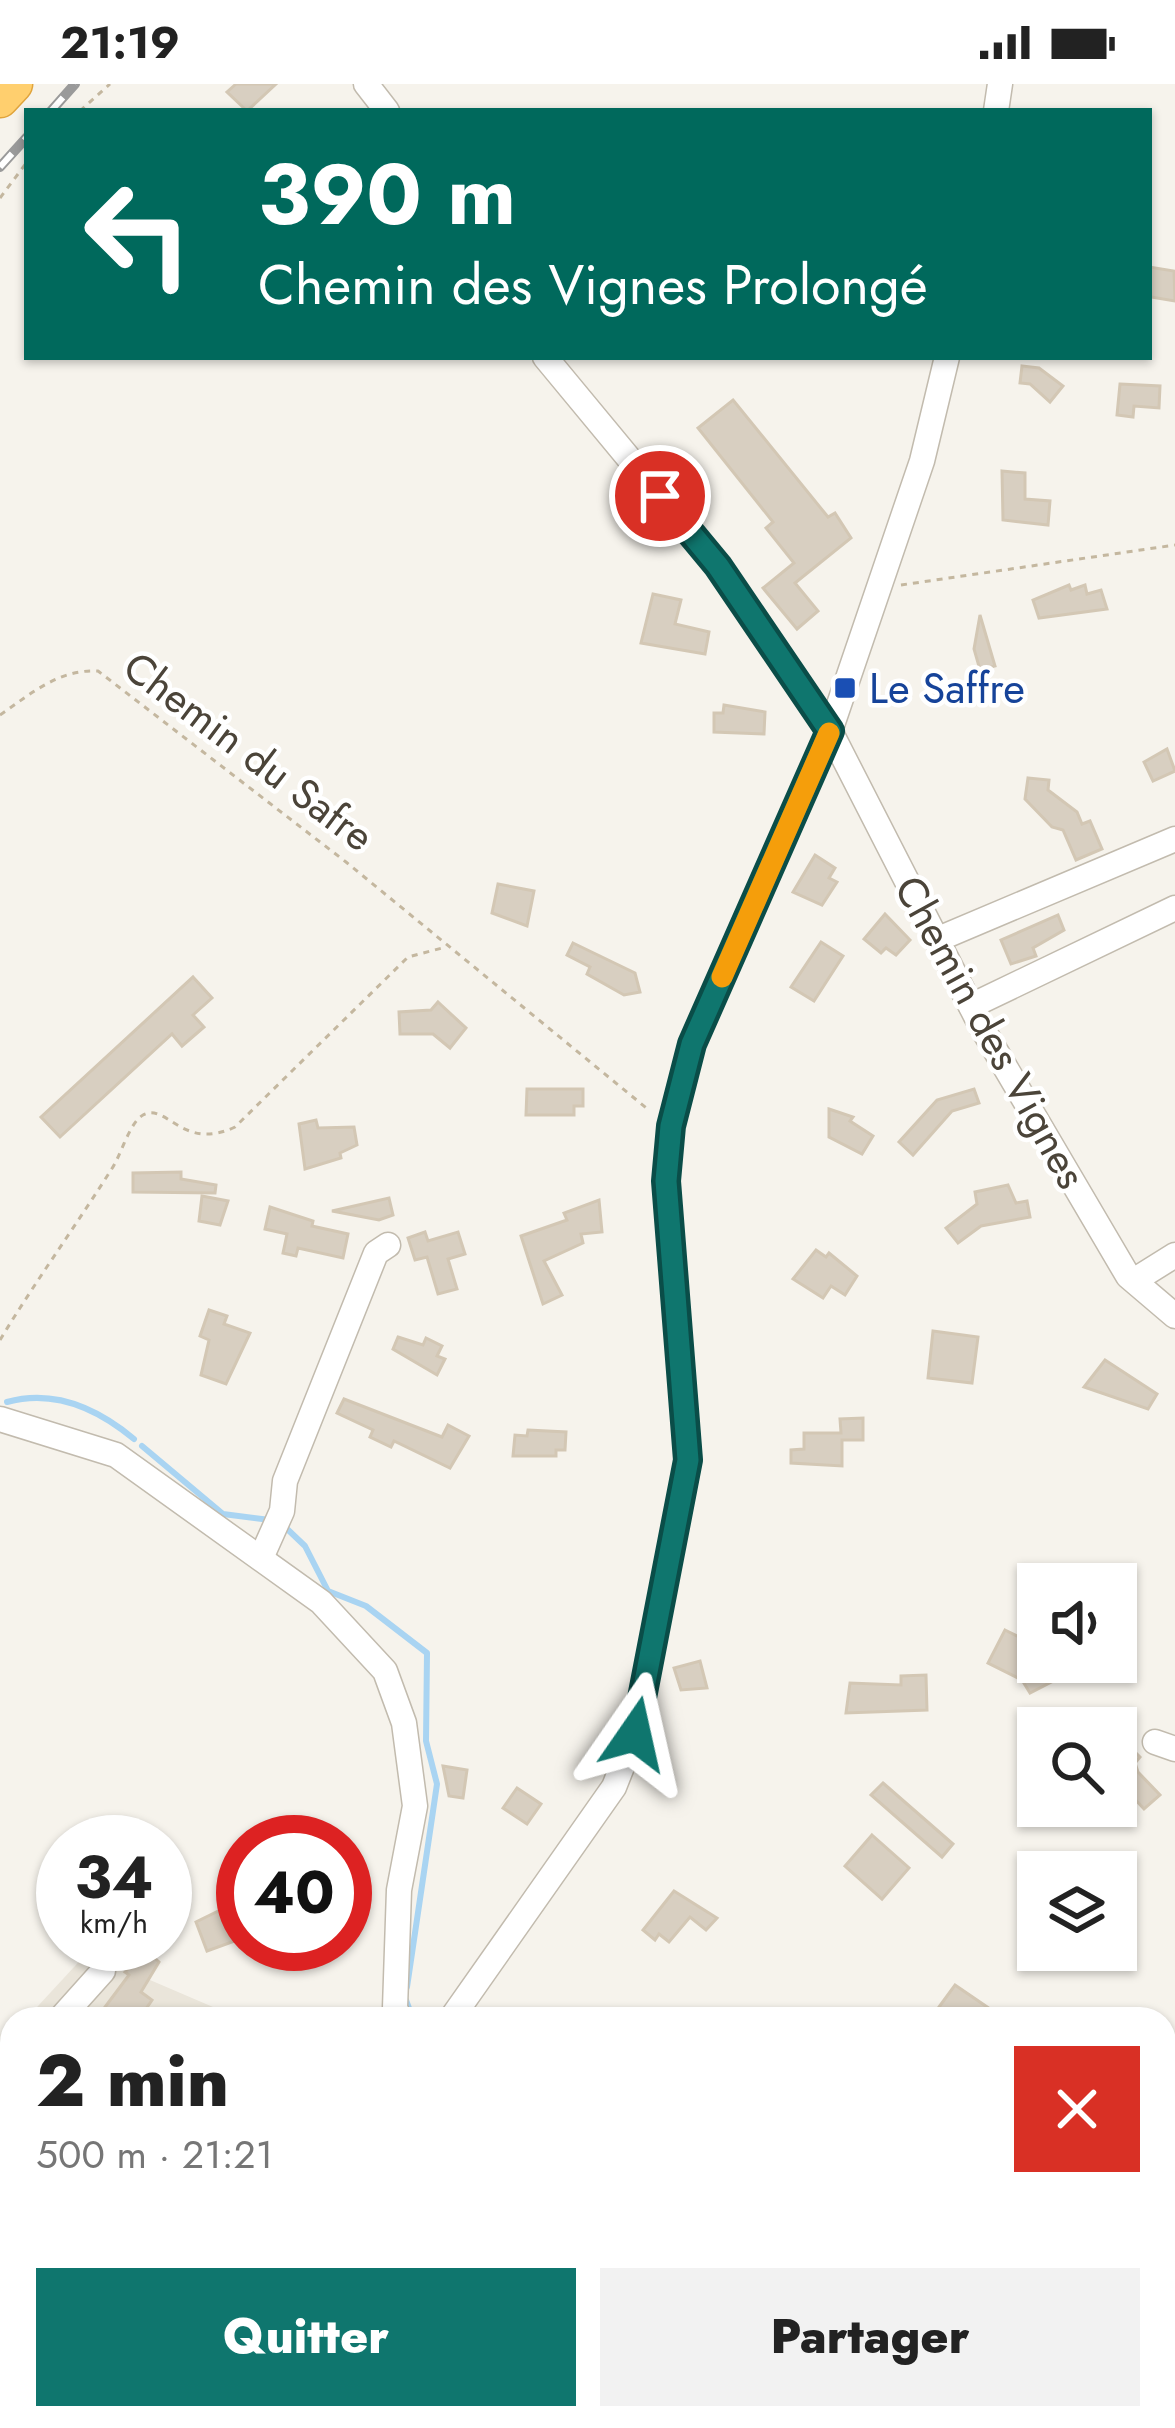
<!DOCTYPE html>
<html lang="fr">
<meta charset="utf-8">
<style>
body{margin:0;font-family:Jost,sans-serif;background:#f2f2f2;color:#222;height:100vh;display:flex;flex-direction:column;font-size:45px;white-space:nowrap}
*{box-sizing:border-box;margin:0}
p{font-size:39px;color:#767676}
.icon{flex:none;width:66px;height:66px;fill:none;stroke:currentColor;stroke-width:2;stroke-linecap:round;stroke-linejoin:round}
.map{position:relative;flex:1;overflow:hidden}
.panel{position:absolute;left:0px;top:1923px;width:1176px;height:423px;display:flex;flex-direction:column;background:#fff;border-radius:36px 36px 0 0;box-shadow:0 3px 9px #0004}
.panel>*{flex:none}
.guide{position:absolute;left:24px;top:24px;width:1128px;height:252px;border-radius:0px;box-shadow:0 3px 9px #0004;background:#00695c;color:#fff;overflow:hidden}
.tools{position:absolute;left:1017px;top:1479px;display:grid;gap:24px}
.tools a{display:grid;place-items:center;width:120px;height:120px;border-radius:0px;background:#fff;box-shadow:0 3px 9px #0004;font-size:60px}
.speed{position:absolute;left:36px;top:1731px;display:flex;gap:24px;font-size:60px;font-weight:700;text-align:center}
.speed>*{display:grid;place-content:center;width:156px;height:156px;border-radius:50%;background:#fff;box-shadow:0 3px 9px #0004;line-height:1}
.speed small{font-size:30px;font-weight:400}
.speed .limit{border:18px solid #d22;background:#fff;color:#111}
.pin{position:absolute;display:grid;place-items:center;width:102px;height:102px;color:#fff;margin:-51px;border:6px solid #fff;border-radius:50%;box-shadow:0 3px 12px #0007}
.me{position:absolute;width:132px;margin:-66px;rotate:11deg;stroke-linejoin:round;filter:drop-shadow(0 0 9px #0008)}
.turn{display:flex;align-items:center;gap:42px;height:252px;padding:0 36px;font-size:54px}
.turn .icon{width:156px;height:156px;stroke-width:2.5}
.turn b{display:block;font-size:84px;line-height:102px}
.round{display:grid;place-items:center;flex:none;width:126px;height:126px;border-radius:0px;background:#f2f2f2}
.overview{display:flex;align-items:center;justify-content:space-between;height:204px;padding:0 36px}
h1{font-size:72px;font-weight:800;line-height:90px}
.action{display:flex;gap:24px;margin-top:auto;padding:24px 36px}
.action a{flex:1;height:138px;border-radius:0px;background:#0f766e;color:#fff;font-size:48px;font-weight:800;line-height:138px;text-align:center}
.action a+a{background:#f2f2f2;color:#222}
.status{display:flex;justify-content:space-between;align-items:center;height:84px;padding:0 60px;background:#fff;direction:ltr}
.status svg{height:33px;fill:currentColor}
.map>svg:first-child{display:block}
.residential{fill:#eae5da}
.green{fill:#d2eab5}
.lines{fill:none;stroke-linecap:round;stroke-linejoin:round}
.stream{stroke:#a9d4f2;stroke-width:6}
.building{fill:#d8cfc1;stroke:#d3c7b4;stroke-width:3}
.minor-casing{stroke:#c2bbae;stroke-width:27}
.highway-casing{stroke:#e0a43c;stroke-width:39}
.path{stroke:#c4b79f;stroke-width:3;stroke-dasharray:6 6;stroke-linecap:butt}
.minor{stroke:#fff;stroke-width:24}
.highway{stroke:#ffcf6e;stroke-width:36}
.rail-casing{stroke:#9a9a9a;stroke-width:10}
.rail{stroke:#fff;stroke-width:6;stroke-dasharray:18;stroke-linecap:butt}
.route-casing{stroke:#0a4d48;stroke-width:30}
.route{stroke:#0f766e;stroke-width:21}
.slow{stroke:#f59e0b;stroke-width:21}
.transit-dot{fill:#1a4fb4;stroke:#fff;stroke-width:4.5}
.labels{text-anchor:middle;stroke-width:9;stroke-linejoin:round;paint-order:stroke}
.transit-label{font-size:42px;fill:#164399;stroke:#fff;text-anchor:start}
.street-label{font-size:42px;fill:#4b4439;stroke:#fff}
</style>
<div class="status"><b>21:19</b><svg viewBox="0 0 49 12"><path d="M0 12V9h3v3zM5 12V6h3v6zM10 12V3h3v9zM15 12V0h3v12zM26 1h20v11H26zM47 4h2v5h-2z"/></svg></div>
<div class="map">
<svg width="1175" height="2344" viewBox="0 0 1175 2344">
<rect width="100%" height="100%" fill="#f6f3ec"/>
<g class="residential">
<polygon points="87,1869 241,1935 26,1935"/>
<polygon points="12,1951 12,2334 380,2334 366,2344 0,2344 0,1964"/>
</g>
<g class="green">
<polygon points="483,2334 677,2334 678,2344 483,2344"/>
<polygon points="751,2334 837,2334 843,2344 749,2344"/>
</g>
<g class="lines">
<g class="stream">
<path d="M7,1318c47,-13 91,7 127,37"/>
<polyline points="142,1362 223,1430 270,1436"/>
<polyline points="283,1441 305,1462 328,1507 366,1522 427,1569 426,1657 437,1700 407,1903"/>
<polyline points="406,1916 413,1935"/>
<polyline points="1016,2334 1040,2344"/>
</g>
</g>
<g class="building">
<polygon points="236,0 276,0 247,27 227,8"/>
<polygon points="1149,183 1174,187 1175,217 1151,213"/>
<polygon points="1022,282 1039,284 1063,302 1050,318 1030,300 1020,299"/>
<polygon points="1120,300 1160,302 1159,324 1134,322 1133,333 1117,331"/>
<polygon points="733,316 828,433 835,429 851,454 795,499 818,527 797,545 763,504 794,479 766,444 773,438 698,344"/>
<polygon points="1002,387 1025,389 1025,415 1050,417 1048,441 1003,436"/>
<polygon points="1069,501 1071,506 1085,501 1087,510 1101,506 1107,525 1039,534 1033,516"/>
<polygon points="653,510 681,516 675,540 709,548 705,570 641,559"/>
<polygon points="980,531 995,582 980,586 974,565"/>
<polygon points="724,621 765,628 764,650 714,648 714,629 723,629"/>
<polygon points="1167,665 1175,687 1153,697 1144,678"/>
<polygon points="1028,694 1049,696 1048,706 1077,728 1082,740 1090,737 1102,765 1076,776 1063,746 1052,743 1025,715"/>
<polygon points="815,771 835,784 829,794 837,798 822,821 793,808"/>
<polygon points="498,800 534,807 527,842 492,829"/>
<polygon points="885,830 910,856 896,871 886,864 881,869 864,855"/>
<polygon points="1058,831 1064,846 1033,864 1036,872 1011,880 1001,856"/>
<polygon points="821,858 843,872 814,917 791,903"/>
<polygon points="573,859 635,889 640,908 624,911 587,890 590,883 567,871"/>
<polygon points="193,893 212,914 193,931 204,943 182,962 172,950 60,1053 41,1033"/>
<polygon points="438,918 466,944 450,964 433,950 400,950 399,928 431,926"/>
<polygon points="527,1005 583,1005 583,1022 574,1022 574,1031 526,1031"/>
<polygon points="974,1005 979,1019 952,1027 913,1071 899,1058 937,1016"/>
<polygon points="829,1025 853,1033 850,1037 873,1052 862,1070 829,1053"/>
<polygon points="316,1036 318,1044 354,1043 357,1061 340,1069 341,1074 305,1085 299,1040"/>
<polygon points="181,1088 181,1095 216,1101 215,1109 133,1108 133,1089"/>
<polygon points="1008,1101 1016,1119 1027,1117 1030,1133 981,1142 958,1159 946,1144 977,1120 975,1108"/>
<polygon points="202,1112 228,1117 220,1141 199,1137"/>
<polygon points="389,1114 393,1131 379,1136 332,1127"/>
<polygon points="599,1116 602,1148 581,1150 583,1159 544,1177 562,1211 543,1220 521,1152 567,1136 564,1129"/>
<polygon points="270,1123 313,1137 312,1142 348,1150 343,1174 298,1164 296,1172 283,1169 287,1150 265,1145"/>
<polygon points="425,1148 428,1157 458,1148 465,1170 448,1175 457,1205 438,1210 427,1173 415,1176 408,1154"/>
<polygon points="816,1166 826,1173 829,1169 857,1192 845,1211 831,1202 823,1214 793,1195"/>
<polygon points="209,1226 227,1232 224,1240 250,1249 226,1300 201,1291 209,1256 200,1252"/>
<polygon points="933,1247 978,1253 972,1299 928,1294"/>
<polygon points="398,1253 423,1261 426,1254 442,1262 437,1272 445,1275 437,1291 393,1265"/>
<polygon points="1105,1276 1157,1310 1148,1325 1084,1303"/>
<polygon points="344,1315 442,1353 448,1341 469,1352 450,1384 394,1357 391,1363 370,1353 373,1346 337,1329"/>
<polygon points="863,1334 863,1356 842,1356 842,1382 791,1379 791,1366 804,1365 804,1349 841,1349 840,1335"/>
<polygon points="528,1346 566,1348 565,1366 556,1366 556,1372 513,1372 515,1351 527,1352"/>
<polygon points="1005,1546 1027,1557 1022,1567 1048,1578 1057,1595 1030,1609 1022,1596 988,1579"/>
<polygon points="700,1577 707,1604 681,1606 674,1584"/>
<polygon points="926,1591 927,1626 846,1629 850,1599 901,1601 901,1592"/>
<polygon points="1130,1663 1140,1673 1135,1679 1138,1688 1160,1711 1144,1725 1131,1711 1123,1719 1116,1712 1116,1676"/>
<polygon points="443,1682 467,1686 463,1714 449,1712"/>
<polygon points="883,1699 953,1760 942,1773 871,1711"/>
<polygon points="517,1704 541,1720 527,1740 503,1724"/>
<polygon points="872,1751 909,1784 882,1815 845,1782"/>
<polygon points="674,1807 717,1834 706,1846 690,1833 669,1858 659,1850 655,1856 643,1846"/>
<polygon points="243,1815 243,1854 207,1867 196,1838"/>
<polygon points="146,1866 159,1878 141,1908 152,1916 139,1935 112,1935 102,1927 129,1891 125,1888"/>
<polygon points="955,1901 990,1925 983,1935 956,1935 939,1923"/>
</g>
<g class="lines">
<g class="minor-casing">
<g id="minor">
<polyline points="366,0 387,27"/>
<polyline points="996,27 1000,0"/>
<polyline points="545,273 718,482 830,647 981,942 1128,1192 1175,1232"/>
<polyline points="936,856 1175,755"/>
<polyline points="971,922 1175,824"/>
<polyline points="1135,1196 1175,1171"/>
<polyline points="0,1335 116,1371 321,1518 385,1587 404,1639 415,1722 399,1806 395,1924 400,1935"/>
<polyline points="261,1474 282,1427 285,1397 376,1169 388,1161"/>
<polyline points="1155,1658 1175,1665"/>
<polyline points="60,1935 103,1887"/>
<polyline points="451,1935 614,1703 635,1650 689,1376 666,1098 671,1042 692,960 830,647 922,377 947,273"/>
<polyline points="0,2002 12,1989"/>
<polyline points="1164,2099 1175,2085"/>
<polyline points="0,2138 12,2136"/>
<polyline points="208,2334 211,2340 222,2334"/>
<polyline points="443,2334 443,2344"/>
</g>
</g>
<g class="highway-casing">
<polyline id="highway" points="0,15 14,0"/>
</g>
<g class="path">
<polyline points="80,27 110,0"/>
<polyline points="0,114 27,78"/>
<polyline points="901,501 1175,461"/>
<path d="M0,631c32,-22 59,-46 98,-44l248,191 304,249"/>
<path d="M0,1256c35,-58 75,-113 111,-170 10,-14 18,-47 32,-55 24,-13 39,37 92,12l173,-170 38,-10"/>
<polyline points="921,2334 950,2344"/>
<polyline points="352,2344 367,2334"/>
</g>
<use href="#minor" class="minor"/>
<use href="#highway" class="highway"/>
<g class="rail-casing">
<g id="rail">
<polyline points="51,27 75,0"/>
<polyline points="0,83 27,53"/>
</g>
</g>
<use href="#rail" class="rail"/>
</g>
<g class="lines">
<g class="route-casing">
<polyline id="route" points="635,1650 688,1376 666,1097 671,1042 692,960 830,647 718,482 660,412"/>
</g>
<use href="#route" class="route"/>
<polyline class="slow" points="722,893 829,649"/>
</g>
<rect class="transit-dot" x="833" y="592" width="24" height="24" rx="6"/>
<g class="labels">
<g class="transit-label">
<text x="869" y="619">Le Saffre</text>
</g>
<g class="street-label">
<text transform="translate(249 667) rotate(37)" y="15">Chemin du Safre</text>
<text transform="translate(991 948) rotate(61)" y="15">Chemin des Vignes</text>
</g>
</g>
</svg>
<div class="tools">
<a><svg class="icon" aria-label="sound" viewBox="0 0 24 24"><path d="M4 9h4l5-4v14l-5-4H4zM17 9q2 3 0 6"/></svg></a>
<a><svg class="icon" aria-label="search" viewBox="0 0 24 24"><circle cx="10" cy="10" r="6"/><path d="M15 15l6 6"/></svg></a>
<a><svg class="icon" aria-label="layers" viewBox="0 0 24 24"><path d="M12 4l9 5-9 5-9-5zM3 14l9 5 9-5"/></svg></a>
</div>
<div class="speed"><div>34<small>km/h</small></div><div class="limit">40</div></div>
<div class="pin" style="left:660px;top:412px;background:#d93025"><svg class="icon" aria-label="arrive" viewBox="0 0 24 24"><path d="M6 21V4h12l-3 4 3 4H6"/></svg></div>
<svg class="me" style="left:635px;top:1650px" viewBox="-20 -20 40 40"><path d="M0-17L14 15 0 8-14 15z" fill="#0f766e" stroke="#fff" stroke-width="4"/></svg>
<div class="guide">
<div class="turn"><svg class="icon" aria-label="left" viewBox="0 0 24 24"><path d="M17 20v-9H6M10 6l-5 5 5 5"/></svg><div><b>390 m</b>Chemin des Vignes Prolongé</div></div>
</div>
<section class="panel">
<div class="overview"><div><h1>2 min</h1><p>500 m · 21:21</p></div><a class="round" style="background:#d93025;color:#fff"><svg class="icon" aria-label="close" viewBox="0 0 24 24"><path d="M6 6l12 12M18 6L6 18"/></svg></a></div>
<div class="action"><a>Quitter</a><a>Partager</a></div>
</section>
</div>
